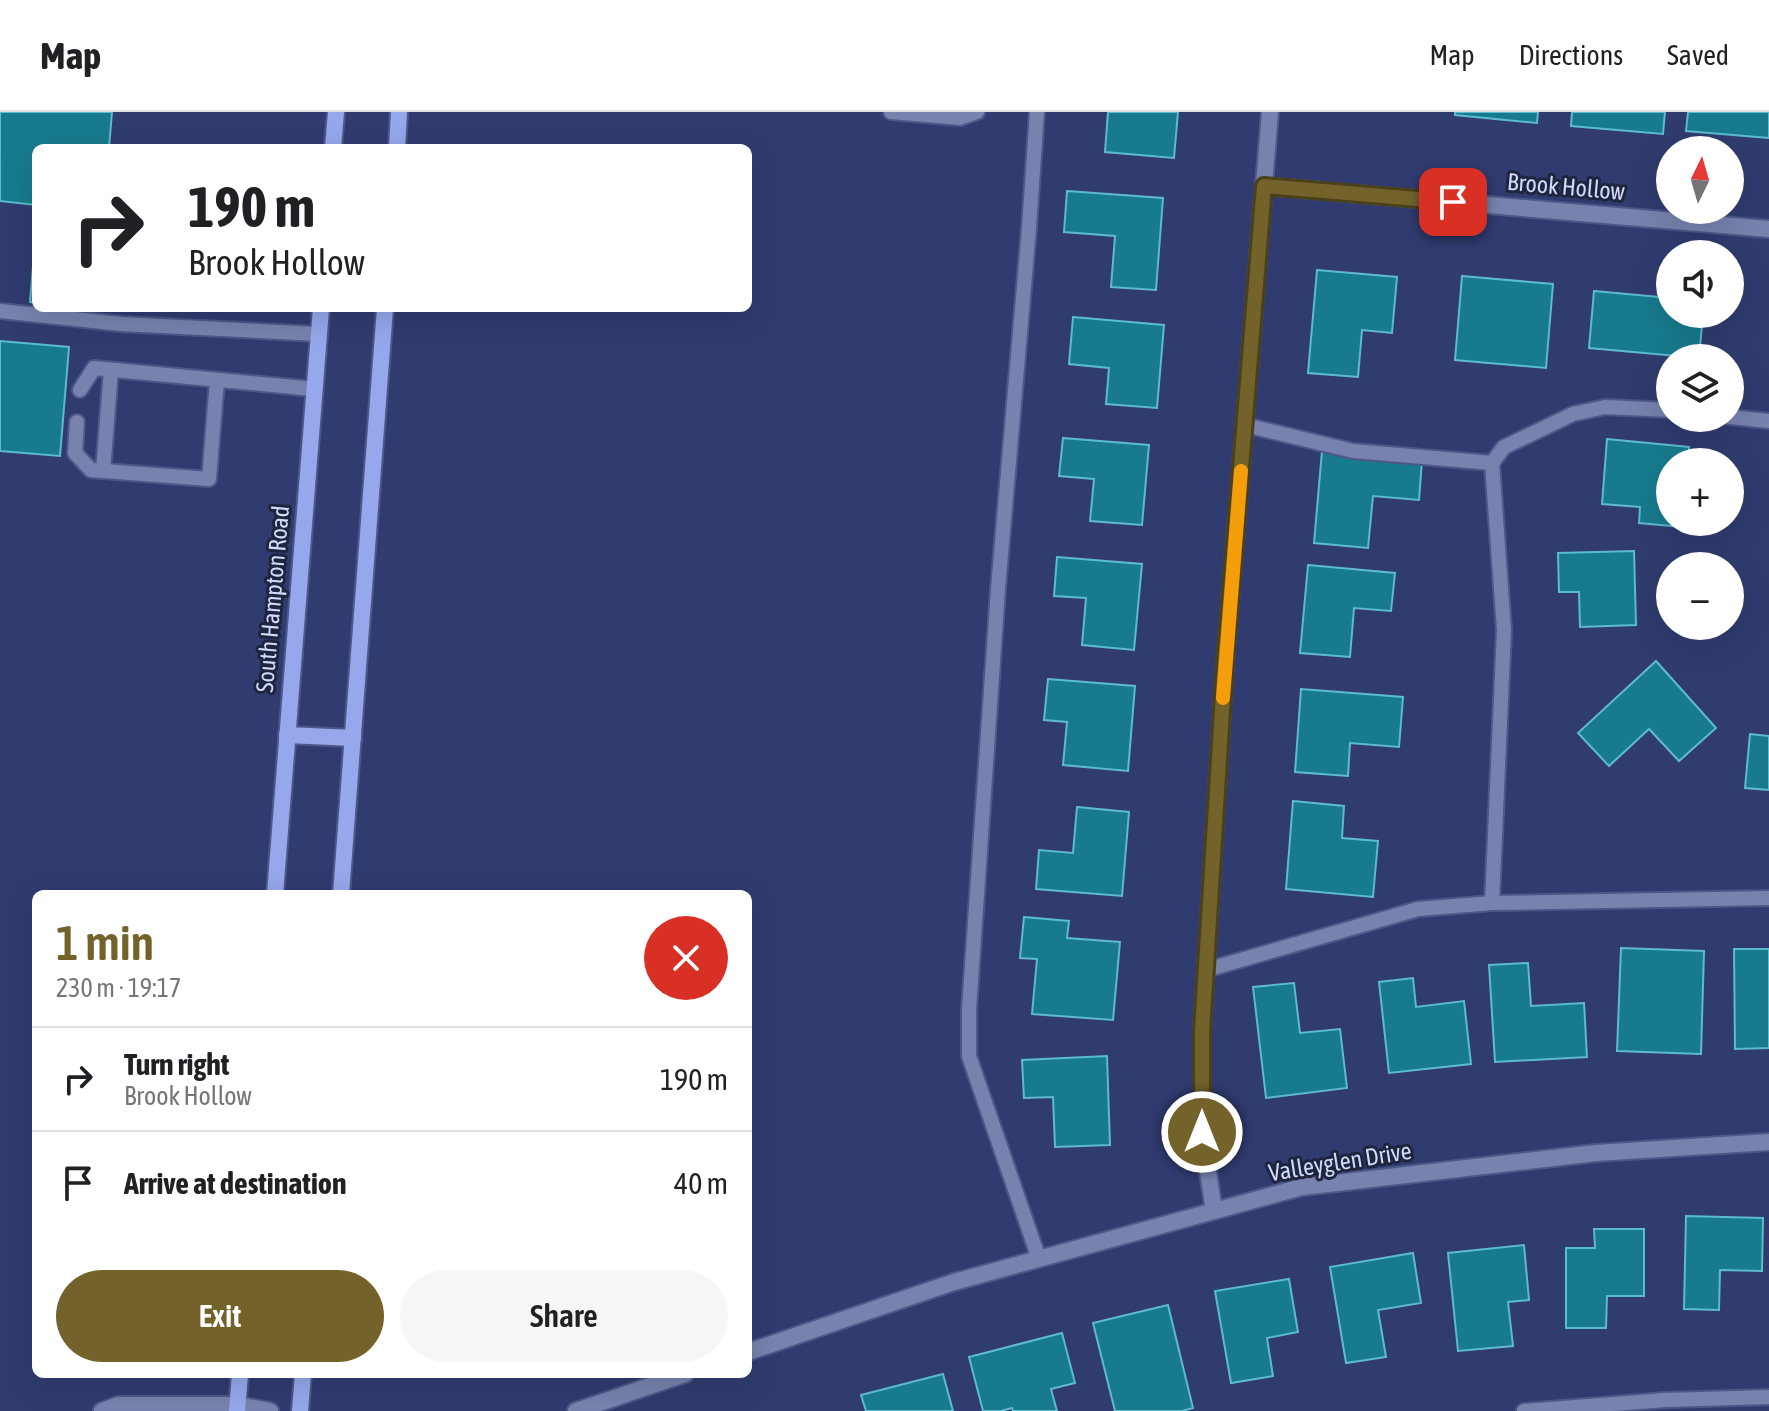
<!DOCTYPE html>
<meta charset="utf-8">
<style>
body{margin:0;font-family:"Asap Condensed",sans-serif;background:#f6f6f6;color:#202124;height:100vh;display:flex;flex-direction:column;font-size:30px;white-space:nowrap}
*{box-sizing:border-box;margin:0}
p{font-size:26px;color:#757577}
.icon{flex:none;width:44px;height:44px;fill:none;stroke:currentColor;stroke-width:2;stroke-linecap:round;stroke-linejoin:round}
.map{position:relative;flex:1;overflow:hidden}
.sheet{position:absolute;left:32px;top:778px;width:720px;height:488px;display:flex;flex-direction:column;background:#fff;border-radius:12px;box-shadow:0 8px 32px #0002}
.sheet>*{flex:none}
.banner{position:absolute;left:32px;top:32px;width:720px;height:168px;border-radius:12px;box-shadow:0 8px 32px #0002;background:#fff;color:#202124;overflow:hidden}
.needle{width:52px;rotate:5deg}
.fabs{position:absolute;left:1656px;top:24px;display:grid;gap:16px}
.fabs a{display:grid;place-items:center;width:88px;height:88px;border-radius:50%;background:#fff;box-shadow:0 8px 32px #0002;font-size:40px}
.pin{position:absolute;display:grid;place-items:center;width:68px;height:68px;color:#fff;margin:-34px;border-radius:16px;box-shadow:0 4px 12px #0006}
.me{position:absolute;width:88px;margin:-44px;rotate:0deg;stroke-linejoin:round;filter:drop-shadow(0 0 6px #0008)}
.turn{display:flex;align-items:center;gap:28px;height:168px;padding:0 24px;font-size:36px}
.turn .icon{width:104px;height:104px;stroke-width:2.5}
.turn b{display:block;font-size:56px;line-height:68px}
.round{display:grid;place-items:center;flex:none;width:84px;height:84px;border-radius:42px;background:#f6f6f6}
.overview{display:flex;align-items:center;justify-content:space-between;height:136px;padding:0 24px}
h1{font-size:48px;font-weight:600;line-height:60px;color:#73632b}
.button{display:flex;gap:16px;margin-top:auto;padding:16px 24px}
.button a{flex:1;height:92px;border-radius:48px;background:#73632b;color:#fff;font-size:32px;font-weight:600;line-height:92px;text-align:center}
.button a+a{background:#f6f6f6;color:#202124}
ul{padding:0;list-style:none}
li{display:flex;align-items:center;gap:24px;height:104px;padding:0 24px;border-top:2px solid #e0e0e0}
li div{flex:1}
li b{display:block;font-size:30px}
li em{font-style:normal}
header{display:flex;align-items:center;gap:48px;box-sizing:border-box;height:112px;padding:0 40px;background:#fff;border-bottom:2px solid #e0e0e0}
header strong{font-size:38px}
nav{display:flex;gap:44px;margin-inline-start:auto;font-size:28px}
.map>svg:first-child{display:block}
.building{fill:#177b8d;stroke:#5ebacd;stroke-width:2}
.lines{fill:none;stroke-linecap:round;stroke-linejoin:round}
.service-casing{stroke:#4d5889;stroke-width:18}
.minor-casing{stroke:#4d5889;stroke-width:20}
.tertiary-casing{stroke:#4d5889;stroke-width:20}
.secondary-casing{stroke:#4d5889;stroke-width:20}
.service{stroke:#7783ae;stroke-width:14}
.minor{stroke:#7783ae;stroke-width:16}
.tertiary{stroke:#7783ae;stroke-width:16}
.secondary{stroke:#96a7eb;stroke-width:16}
.route-casing{stroke:#4b401c;stroke-width:20}
.route{stroke:#73632b;stroke-width:14}
.slow{stroke:#f59e0b;stroke-width:14}
.labels{text-anchor:middle;stroke-width:6;stroke-linejoin:round;paint-order:stroke}
.street-label{font-size:24px;fill:#d2dbfb;stroke:#1f253d}
</style>
<header>
<strong>Map</strong>
<nav><a>Map</a><a>Directions</a><a>Saved</a></nav>
</header>
<div class="map">
<svg width="1769" height="1299" viewBox="0 0 1769 1299">
<rect width="100%" height="100%" fill="#303b70"/>
<g class="building">
<polygon points="0,0 112,0 109,36 36,36 36,93 0,89"/>
<polygon points="1108,0 1178,0 1174,46 1105,40"/>
<polygon points="1455,0 1538,0 1537,11 1455,3"/>
<polygon points="1572,0 1665,0 1663,22 1571,14"/>
<polygon points="1688,0 1769,0 1769,26 1686,19"/>
<polygon points="1067,79 1163,86 1156,178 1111,175 1115,124 1064,120"/>
<polygon points="36,118 36,191 30,190"/>
<polygon points="1317,158 1397,165 1392,221 1362,218 1358,265 1308,261"/>
<polygon points="1462,164 1553,172 1546,256 1455,248"/>
<polygon points="1594,179 1670,186 1670,202 1703,202 1699,246 1589,236"/>
<polygon points="1073,205 1164,213 1157,296 1106,292 1109,256 1069,252"/>
<polygon points="0,229 69,235 60,344 0,339"/>
<polygon points="1063,326 1149,333 1142,413 1090,409 1094,367 1059,364"/>
<polygon points="1607,327 1689,335 1688,350 1670,350 1670,410 1682,410 1682,415 1639,411 1640,395 1602,392"/>
<polygon points="1322,339 1422,348 1419,388 1373,384 1368,436 1314,431"/>
<polygon points="1634,439 1636,513 1580,515 1579,480 1559,480 1558,441"/>
<polygon points="1057,445 1142,452 1134,538 1082,533 1086,486 1054,484"/>
<polygon points="1308,453 1395,461 1391,499 1354,496 1350,545 1300,541"/>
<polygon points="1656,549 1716,616 1679,649 1649,617 1609,654 1578,621"/>
<polygon points="1048,567 1135,574 1128,659 1063,653 1067,610 1044,608"/>
<polygon points="1301,577 1403,585 1399,635 1350,631 1348,664 1295,660"/>
<polygon points="1750,622 1769,624 1769,678 1745,676"/>
<polygon points="1293,689 1344,694 1342,726 1378,729 1373,785 1286,777"/>
<polygon points="1077,695 1129,700 1122,784 1036,777 1039,738 1073,741"/>
<polygon points="1024,805 1069,809 1067,826 1120,830 1113,908 1032,902 1037,847 1020,846"/>
<polygon points="1621,836 1704,839 1701,942 1617,939"/>
<polygon points="1734,837 1769,837 1769,936 1735,937"/>
<polygon points="1528,851 1531,894 1584,891 1587,945 1495,950 1489,853"/>
<polygon points="1413,866 1416,895 1464,889 1471,952 1389,961 1379,870"/>
<polygon points="1294,871 1300,921 1340,917 1347,976 1266,986 1253,875"/>
<polygon points="1107,944 1110,1033 1055,1035 1053,985 1024,986 1022,948"/>
<polygon points="1686,1104 1763,1106 1762,1159 1720,1158 1719,1198 1684,1197"/>
<polygon points="1594,1117 1644,1117 1644,1184 1607,1184 1606,1216 1566,1216 1566,1136 1595,1136"/>
<polygon points="1524,1133 1529,1188 1508,1190 1513,1234 1458,1239 1448,1141"/>
<polygon points="1413,1141 1421,1191 1378,1198 1386,1245 1346,1251 1330,1155"/>
<polygon points="1289,1167 1298,1220 1267,1226 1273,1264 1231,1271 1215,1179"/>
<polygon points="1168,1193 1193,1296 1182,1299 1115,1299 1093,1211"/>
<polygon points="1062,1221 1075,1271 1051,1277 1057,1299 1013,1299 1012,1296 1001,1299 983,1299 969,1245"/>
<polygon points="943,1262 953,1299 866,1299 861,1283"/>
</g>
<g class="lines">
<g class="service-casing">
<g id="service">
<polyline points="891,0 960,6 977,0"/>
<polyline points="1037,0 1029,116 998,477 969,898 969,944 1039,1147"/>
<polyline points="0,199 121,212 318,222"/>
<polyline points="80,278 94,256 314,277"/>
<polyline points="1730,305 1769,309"/>
<polyline points="77,310 75,341 91,358 209,367 217,268"/>
<polyline points="1245,313 1353,339 1492,351 1504,518 1492,791"/>
<polyline points="1492,351 1504,335 1573,302 1605,295 1670,298"/>
<polyline points="103,359 111,258"/>
<polyline points="1206,858 1418,797 1492,791 1769,786"/>
<polyline points="1524,1299 1665,1288 1769,1285"/>
</g>
</g>
<g class="minor-casing">
<g id="minor">
<polyline points="1264,74 1769,117"/>
<polyline points="1214,1099 1202,1020 1202,919 1225,551 1270,0"/>
<polyline points="748,1240 954,1170 1302,1075 1596,1041 1769,1030"/>
<polyline points="576,1299 685,1262"/>
</g>
</g>
<g class="tertiary-casing">
<polyline id="tertiary" points="102,1299 118,1293 238,1293 270,1299"/>
</g>
<g class="secondary-casing">
<g id="secondary">
<polyline points="333,36 336,0"/>
<polyline points="397,36 399,0"/>
<polyline points="287,623 353,626"/>
<polyline points="275,782 321,196"/>
<polyline points="341,782 385,196"/>
<polyline points="237,1299 240,1262"/>
<polyline points="300,1299 303,1262"/>
</g>
</g>
<use href="#service" class="service"/>
<use href="#minor" class="minor"/>
<use href="#tertiary" class="tertiary"/>
<use href="#secondary" class="secondary"/>
</g>
<g class="lines">
<g class="route-casing">
<polyline id="route" points="1202,1020 1202,919 1225,551 1264,74 1453,90"/>
</g>
<use href="#route" class="route"/>
<polyline class="slow" points="1223,586 1241,359"/>
</g>
<g class="labels">
<g class="street-label">
<text transform="translate(1566 75) rotate(5)" y="8">Brook Hollow</text>
<text transform="translate(273 487) rotate(-85)" y="8">South Hampton Road</text>
<text transform="translate(1340 1050) rotate(-9)" y="8">Valleyglen Drive</text>
</g>
</g>
</svg>
<div class="fabs">
<a><svg class="needle" viewBox="-14 -14 28 28"><path d="M0-13l5 13h-10z" fill="#e53935"/><path d="M0 13l5-13h-10z" fill="#757577"/></svg></a>
<a><svg class="icon" aria-label="sound" viewBox="0 0 24 24"><path d="M4 9h4l5-4v14l-5-4H4zM17 9q2 3 0 6"/></svg></a>
<a><svg class="icon" aria-label="layers" viewBox="0 0 24 24"><path d="M12 4l9 5-9 5-9-5zM3 14l9 5 9-5"/></svg></a>
<a>+</a>
<a>−</a>
</div>
<div class="pin" style="left:1453px;top:90px;background:#d93025"><svg class="icon" aria-label="arrive" viewBox="0 0 24 24"><path d="M6 21V4h12l-3 4 3 4H6"/></svg></div>
<svg class="me" style="left:1202px;top:1020px" viewBox="-20 -20 40 40"><circle r="17" fill="#73632b" stroke="#fff" stroke-width="3"/><path d="M0-11L8 9 0 5-8 9z" fill="#fff"/></svg>
<div class="banner">
<div class="turn"><svg class="icon" aria-label="right" viewBox="0 0 24 24"><path d="M7 20v-9h11M14 6l5 5-5 5"/></svg><div><b>190 m</b>Brook Hollow</div></div>
</div>
<section class="sheet">
<div class="overview"><div><h1>1 min</h1><p>230 m · 19:17</p></div><a class="round" style="background:#d93025;color:#fff"><svg class="icon" aria-label="close" viewBox="0 0 24 24"><path d="M6 6l12 12M18 6L6 18"/></svg></a></div>
<ul>
<li><svg class="icon" aria-label="right" viewBox="0 0 24 24"><path d="M7 20v-9h11M14 6l5 5-5 5"/></svg><div><b>Turn right</b><p>Brook Hollow</p></div><em>190 m</em></li>
<li><svg class="icon" aria-label="arrive" viewBox="0 0 24 24"><path d="M6 21V4h12l-3 4 3 4H6"/></svg><div><b>Arrive at destination</b></div><em>40 m</em></li>
</ul>
<div class="button"><a>Exit</a><a>Share</a></div>
</section>
</div>
